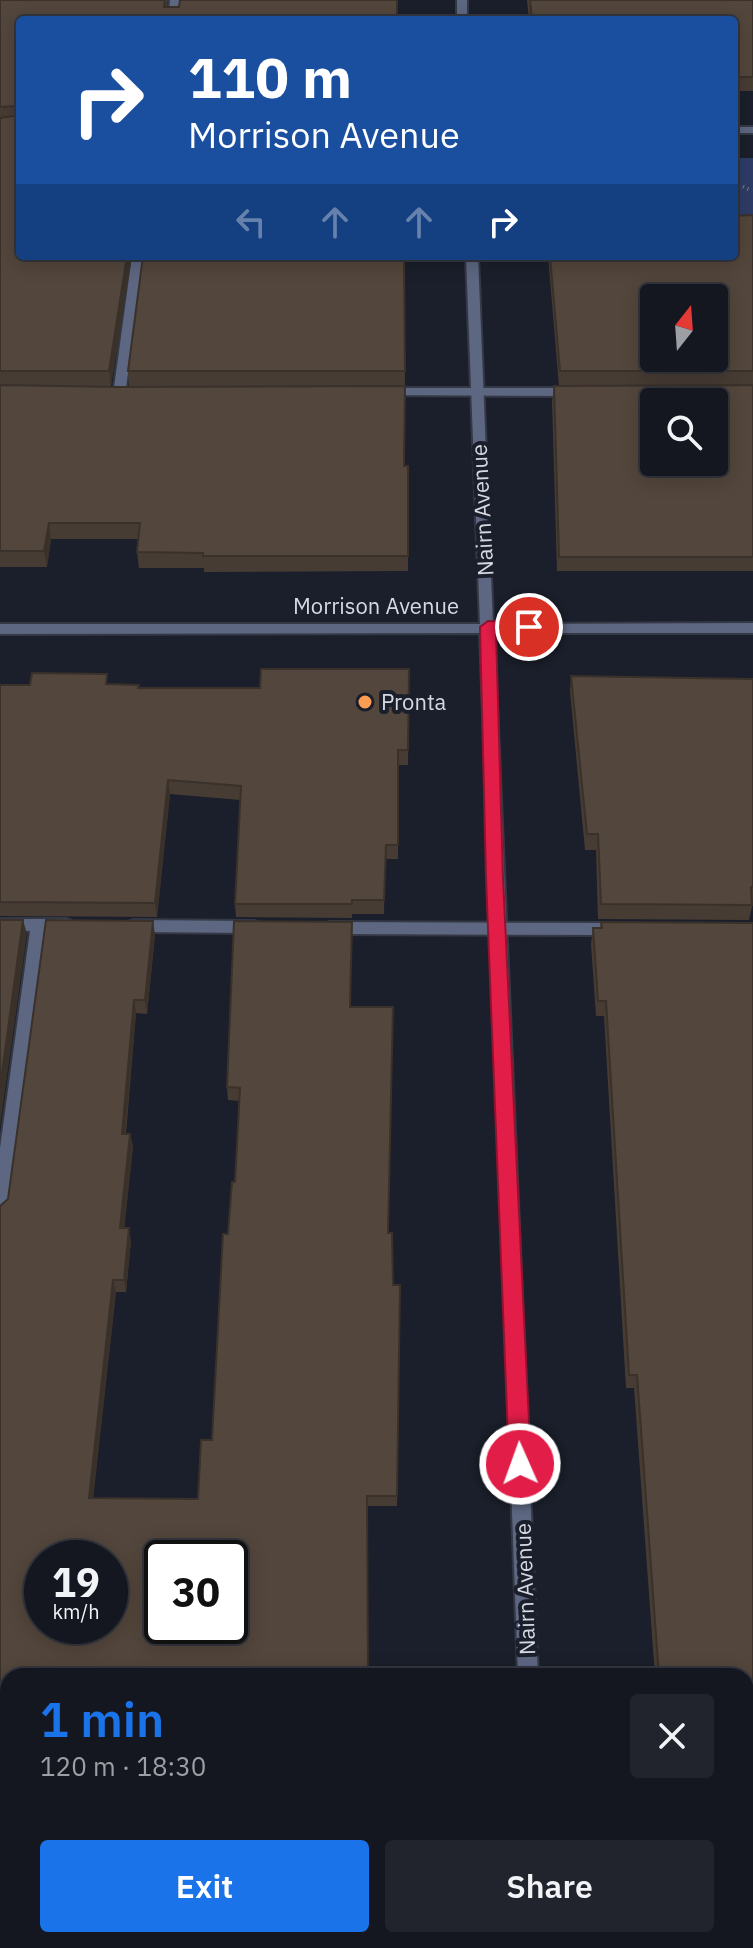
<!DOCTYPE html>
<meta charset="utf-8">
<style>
body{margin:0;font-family:"IBM Plex Sans",sans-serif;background:#21242d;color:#f1f3f6;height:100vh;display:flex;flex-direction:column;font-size:30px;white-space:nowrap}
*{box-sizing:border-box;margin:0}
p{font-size:26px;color:#9d9fa5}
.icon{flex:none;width:44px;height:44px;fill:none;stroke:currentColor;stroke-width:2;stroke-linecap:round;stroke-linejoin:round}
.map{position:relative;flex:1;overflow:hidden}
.details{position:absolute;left:0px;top:1668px;width:754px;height:280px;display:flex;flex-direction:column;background:#141720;border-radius:24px 24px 0 0;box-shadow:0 4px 20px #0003,0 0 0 2px #33363e}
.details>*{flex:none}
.guide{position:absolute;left:16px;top:16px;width:722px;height:244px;border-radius:8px;box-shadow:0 4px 20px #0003,0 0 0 2px #33363e;background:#1a4fa0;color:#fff;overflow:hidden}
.needle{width:52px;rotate:17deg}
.fabs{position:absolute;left:640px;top:284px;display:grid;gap:16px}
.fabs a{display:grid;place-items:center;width:88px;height:88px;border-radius:8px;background:#141720;box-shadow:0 4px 20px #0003,0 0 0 2px #33363e;font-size:40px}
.speed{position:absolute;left:24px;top:1540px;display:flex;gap:16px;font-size:40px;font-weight:700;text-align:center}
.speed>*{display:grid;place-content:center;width:104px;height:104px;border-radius:50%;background:#141720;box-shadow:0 4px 20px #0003,0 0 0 2px #33363e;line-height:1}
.speed small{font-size:20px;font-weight:400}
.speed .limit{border:4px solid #111;border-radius:12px;background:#fff;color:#111}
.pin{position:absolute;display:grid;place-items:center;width:68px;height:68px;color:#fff;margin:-34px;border:4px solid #fff;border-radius:50%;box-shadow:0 2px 8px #0007}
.me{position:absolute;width:88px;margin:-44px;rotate:358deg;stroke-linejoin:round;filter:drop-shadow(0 0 6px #0008)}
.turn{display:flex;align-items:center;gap:28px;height:168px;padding:0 40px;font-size:36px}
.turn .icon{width:104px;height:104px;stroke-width:2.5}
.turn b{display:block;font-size:56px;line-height:68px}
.lanes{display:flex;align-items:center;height:76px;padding:0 40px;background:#0003;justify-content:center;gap:40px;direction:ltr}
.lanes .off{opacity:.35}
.round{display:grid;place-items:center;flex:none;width:84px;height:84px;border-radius:8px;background:#21242d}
.head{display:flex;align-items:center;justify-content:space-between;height:136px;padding:0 40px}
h1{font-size:48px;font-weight:600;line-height:60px;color:#1a73e8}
.primary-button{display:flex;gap:16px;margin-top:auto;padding:16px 40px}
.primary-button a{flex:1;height:92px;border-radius:8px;background:#1a73e8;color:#fff;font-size:32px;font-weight:600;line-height:92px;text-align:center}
.primary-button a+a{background:#21242d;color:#f1f3f6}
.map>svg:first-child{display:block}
.green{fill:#2e3c66}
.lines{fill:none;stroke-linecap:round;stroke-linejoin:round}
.service-casing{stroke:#343945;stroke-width:4}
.minor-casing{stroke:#343945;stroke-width:4}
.tertiary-casing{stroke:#343945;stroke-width:4}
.path{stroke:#7e828d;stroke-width:4;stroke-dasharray:1 4;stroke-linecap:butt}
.service{fill:#5d6782;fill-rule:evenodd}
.minor{fill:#5d6782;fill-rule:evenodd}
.tertiary{fill:#5d6782;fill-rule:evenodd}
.wall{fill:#473c34}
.shaded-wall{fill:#3a312a}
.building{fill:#53463c;stroke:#3a312a;stroke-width:2;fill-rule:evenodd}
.route{fill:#e11d48;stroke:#92132f;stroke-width:2}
.poi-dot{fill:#fb9e51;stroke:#1a1f2b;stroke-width:3}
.labels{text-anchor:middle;stroke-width:8;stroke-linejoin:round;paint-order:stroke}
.street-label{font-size:22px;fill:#d6d9e2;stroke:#1a1f2b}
.poi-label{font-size:22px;fill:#d6d9e2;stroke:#1a1f2b;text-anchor:start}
</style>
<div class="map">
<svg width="753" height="1948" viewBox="0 0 753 1948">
<rect width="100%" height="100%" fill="#1a1f2b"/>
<rect class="green" x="734" y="158" width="19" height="71"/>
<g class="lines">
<g class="service-casing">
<g id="service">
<polygon points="170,0 180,0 178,20 168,20"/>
<polygon points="132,256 144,256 125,395 119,399 113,395"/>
<polygon points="383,388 575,388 581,392 575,396 379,395 377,392"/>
<polygon points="0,919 66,919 72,921 74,925 72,929 46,931 9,1211 6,1216 0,1219 0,1148 30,931 0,931"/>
<polygon points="134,920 254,921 260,923 262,927 260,931 254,933 134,932 128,930 126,926 128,922"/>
<polygon points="330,922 614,923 620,925 622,929 620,933 614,935 330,934 324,932 322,928 324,924"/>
</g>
</g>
<g class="minor-casing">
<g id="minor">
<rect x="457" y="0" width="10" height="20"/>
<polygon points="466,256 478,256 493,624 753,623 753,633 494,633 538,1676 518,1676 480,633 0,634 0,624 480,624"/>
<polygon points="527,1940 549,1940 550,1948 528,1948"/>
</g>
</g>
<g class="tertiary-casing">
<rect id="tertiary" x="734" y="127" width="19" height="6"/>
</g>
<polyline class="path" points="734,182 752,191"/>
<use href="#service" class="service"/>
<use href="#minor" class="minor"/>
<use href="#tertiary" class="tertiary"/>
</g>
<g class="wall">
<polygon points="0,0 168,0 167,7 397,0 20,256 132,256 111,386 129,386 128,371 405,371 404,466 408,466 408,571 204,572 204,568 139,568 137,552 138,539 51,539 47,567 0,567"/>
<polygon points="527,0 753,0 753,91 734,91 734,20 529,20"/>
<polygon points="753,215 753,571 557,571 552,401 554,386 559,386 548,256 734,256"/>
<polygon points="409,669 408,765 398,765 398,859 385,859 384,914 352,914 352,918 236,917 235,904 240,800 170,794 157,917 0,916 0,685 109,684 139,685 139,688 260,688"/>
<polygon points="571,676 753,679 753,902 749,920 598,919 596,850 585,850 570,691"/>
<polygon points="601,922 753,923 753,1948 700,1948 700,1940 746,1940 746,1676 655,1676 634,1388 626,1388 604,1016 596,1016 591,944 593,928 600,928"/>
<polygon points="155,935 147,1014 136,1013 126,1134 130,1134 133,1147 124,1228 131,1241 126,1292 116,1292 93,1498 198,1499 212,1440 228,1234 235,1182 240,1101 228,1100 227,1087 351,1007 388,1233 393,1285 400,1285 397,1506 367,1506 367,1625 8,1676 46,1940 46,1948 0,1948 8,1199"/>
</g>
<g class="shaded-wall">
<polygon points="127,256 132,256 111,386 109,371"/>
<polygon points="49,523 51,539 47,567 44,551"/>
<polygon points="168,780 170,794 157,917 155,903"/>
<polygon points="23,920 27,934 0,1126 0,1087"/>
<polygon points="153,921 155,935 147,1014 145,1000"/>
<polygon points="134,1000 136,1013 124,1146 122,1134"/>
<polygon points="130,1134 133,1147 123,1241 120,1228"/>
<polygon points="129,1228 131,1241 126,1292 124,1280"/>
<polygon points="113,1280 116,1292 92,1509 89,1498"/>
<polygon points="42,1940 47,1940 46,1948 41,1948"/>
</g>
<g class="building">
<polygon points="0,0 165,0 164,7 179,7 180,0 397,0 397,20 20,20 20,113 18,106 0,107"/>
<polygon points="530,0 753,0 753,77 734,77 734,20 532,20"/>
<polygon points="20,115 20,256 127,256 109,371 0,371 0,118"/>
<path d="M753,215v156h-193l-10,-115h184v-40zM654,298h60v60h-60z"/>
<polygon points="143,256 404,256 405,371 128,371"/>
<polygon points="0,385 117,387 405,386 404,466 408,466 408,556 203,556 203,553 137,552 140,523 49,523 44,551 0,551"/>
<path d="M753,385v172h-194l-5,-171zM654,402h60v60h-60z"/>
<polygon points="261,669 409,669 408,750 398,750 398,845 386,845 384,900 352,900 352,904 235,904 241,786 168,780 155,903 0,902 0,685 30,685 32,673 107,674 106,684 139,685 138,688 260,688"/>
<polygon points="571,676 753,679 753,887 751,887 752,905 601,904 598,834 587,834"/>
<polygon points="0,920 23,920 0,1087"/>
<path d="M46,920l107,1 -8,79h-11l-12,134h8l-10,94h9l-5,52h-11l-24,218 109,1 3,-59h11l11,-206h5l4,-52h3l5,-94 -13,-1 7,-166 118,1 -2,85h43l-5,226h4l1,52h7l-3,211h-30l1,180h-360v264h34l-1,8h-41v-742l8,-7zM42,1558h68v68h-68zM162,1558h68v68h-68z"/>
<polygon points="601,922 753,923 753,1948 705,1948 704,1940 746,1940 746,1676 659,1676 637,1375 629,1375 606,1001 598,1001 593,928 602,928"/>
<polygon points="154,1940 334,1940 334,1948 153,1948"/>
</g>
<polygon class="route" points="488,621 529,622 537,627 529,633 496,632 503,878 531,1464 527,1471 520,1474 512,1471 509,1464 486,878 480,627"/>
<circle class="poi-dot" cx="365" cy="702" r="8"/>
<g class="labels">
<g class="street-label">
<text transform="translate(482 510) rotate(-93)" y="8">Nairn Avenue</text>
<text x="376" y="614">Morrison Avenue</text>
<text transform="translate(525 1589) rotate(-92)" y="8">Nairn Avenue</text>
</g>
<g class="poi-label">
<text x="381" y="710">Pronta</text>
</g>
</g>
</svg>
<div class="fabs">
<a><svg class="needle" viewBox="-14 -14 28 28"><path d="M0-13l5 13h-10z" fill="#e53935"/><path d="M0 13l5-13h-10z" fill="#9d9fa5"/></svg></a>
<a><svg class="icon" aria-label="search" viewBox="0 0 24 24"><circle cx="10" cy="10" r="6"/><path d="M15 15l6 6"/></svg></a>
</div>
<div class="speed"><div>19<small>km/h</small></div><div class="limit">30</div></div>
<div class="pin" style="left:529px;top:627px;background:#d93025"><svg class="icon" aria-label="arrive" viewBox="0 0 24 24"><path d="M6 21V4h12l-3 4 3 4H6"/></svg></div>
<svg class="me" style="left:520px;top:1464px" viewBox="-20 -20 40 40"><circle r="17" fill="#e11d48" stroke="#fff" stroke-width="3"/><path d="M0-11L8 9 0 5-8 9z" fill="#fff"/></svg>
<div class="guide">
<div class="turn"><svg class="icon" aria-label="right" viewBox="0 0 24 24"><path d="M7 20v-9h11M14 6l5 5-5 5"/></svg><div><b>110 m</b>Morrison Avenue</div></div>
<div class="lanes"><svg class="icon off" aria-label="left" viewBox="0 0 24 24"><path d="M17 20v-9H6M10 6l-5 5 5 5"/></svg><svg class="icon off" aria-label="ahead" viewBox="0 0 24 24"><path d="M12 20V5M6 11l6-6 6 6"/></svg><svg class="icon off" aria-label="ahead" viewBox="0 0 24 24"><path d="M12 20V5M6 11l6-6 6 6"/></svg><svg class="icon" aria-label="right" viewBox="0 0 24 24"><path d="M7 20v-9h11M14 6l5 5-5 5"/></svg></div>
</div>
<section class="details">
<div class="head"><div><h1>1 min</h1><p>120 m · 18:30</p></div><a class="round"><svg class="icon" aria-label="close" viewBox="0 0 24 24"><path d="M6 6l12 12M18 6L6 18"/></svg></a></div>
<div class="primary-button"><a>Exit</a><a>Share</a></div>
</section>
</div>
